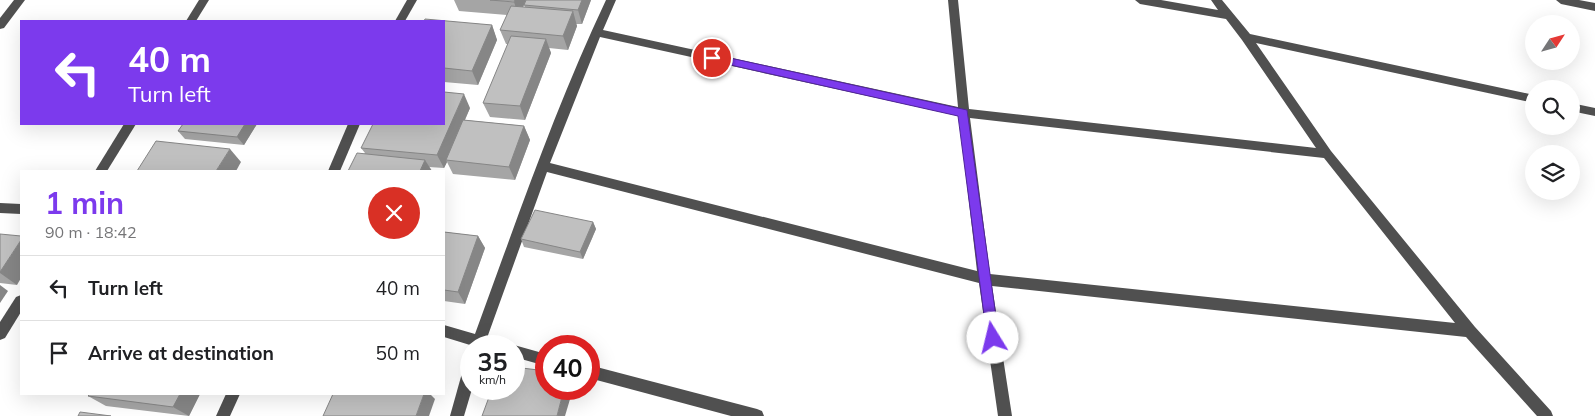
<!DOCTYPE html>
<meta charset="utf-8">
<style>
body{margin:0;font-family:Mulish,sans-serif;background:#f2f2f2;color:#202124;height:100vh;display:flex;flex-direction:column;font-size:19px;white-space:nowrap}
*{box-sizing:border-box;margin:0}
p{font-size:16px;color:#757577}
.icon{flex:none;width:28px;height:28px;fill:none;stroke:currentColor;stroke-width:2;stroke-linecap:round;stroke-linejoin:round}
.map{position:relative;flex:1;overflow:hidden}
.drawer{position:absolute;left:20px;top:170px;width:425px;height:225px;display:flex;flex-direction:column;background:#fff;border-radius:0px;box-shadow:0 5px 20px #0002}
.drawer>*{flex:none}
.top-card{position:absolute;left:20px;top:20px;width:425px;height:105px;border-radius:0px;box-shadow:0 5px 20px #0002;background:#7c3aed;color:#fff;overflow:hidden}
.needle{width:32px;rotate:54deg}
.controls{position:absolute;left:1525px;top:15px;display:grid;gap:10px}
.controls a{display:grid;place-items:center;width:55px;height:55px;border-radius:50%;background:#fff;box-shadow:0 5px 20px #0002;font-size:25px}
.speed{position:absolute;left:460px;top:335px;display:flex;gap:10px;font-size:25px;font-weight:700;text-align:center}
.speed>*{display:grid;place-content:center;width:65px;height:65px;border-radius:50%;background:#fff;box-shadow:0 5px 20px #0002;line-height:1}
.speed small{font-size:12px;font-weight:400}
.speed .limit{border:8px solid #d22;background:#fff;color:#111}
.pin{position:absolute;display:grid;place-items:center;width:42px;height:42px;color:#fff;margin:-21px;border:2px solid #fff;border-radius:50%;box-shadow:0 1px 5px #0007}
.me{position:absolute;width:55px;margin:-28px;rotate:351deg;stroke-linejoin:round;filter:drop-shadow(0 0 4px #0008)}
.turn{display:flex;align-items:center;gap:18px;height:105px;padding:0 25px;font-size:22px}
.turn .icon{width:65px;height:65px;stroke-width:2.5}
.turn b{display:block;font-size:35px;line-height:42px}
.round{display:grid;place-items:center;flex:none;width:52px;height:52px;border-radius:26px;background:#f2f2f2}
.summary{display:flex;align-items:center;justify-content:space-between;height:85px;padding:0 25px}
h1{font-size:30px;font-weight:700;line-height:38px;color:#7c3aed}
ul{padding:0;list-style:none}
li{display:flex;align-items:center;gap:15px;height:65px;padding:0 25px;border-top:1px solid #e0e0e0}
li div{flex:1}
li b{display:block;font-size:19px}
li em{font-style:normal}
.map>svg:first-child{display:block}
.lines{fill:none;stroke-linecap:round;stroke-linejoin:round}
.minor{fill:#505050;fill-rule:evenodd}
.wall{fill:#a5a5a5}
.shaded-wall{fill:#868686}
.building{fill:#c0c0c0;stroke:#868686}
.route{fill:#7c3aed;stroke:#51269a}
</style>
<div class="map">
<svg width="1595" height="416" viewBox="0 0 1595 416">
<rect width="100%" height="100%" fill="#fff"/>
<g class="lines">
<g class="minor">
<polygon points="14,0 25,0 4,28 0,29 0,18"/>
<polygon points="199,0 209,0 196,21 186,21"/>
<polygon points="407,0 417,0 405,21 395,21"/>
<path d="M606,0h10l-13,30 355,77 -10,-107h10l11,109 347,39 -74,-108 -16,-21 -86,-15 -5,-4h26l57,10 -7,-10h11l28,34 284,61v8l-278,-60 75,108 144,176 76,84 2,5h-16l-71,-79 -474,-51 20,130h-14l-19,-133 -432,-111 -60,166 12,4 2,4h-30v3l-1,-4 -26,-8v-12l31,9c41,-112 80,-226 131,-334zM600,37l359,79 18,155 -427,-108zM970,118l354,40 131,165 -465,-49z"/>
<polygon points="1556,0 1579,0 1595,3 1595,11 1561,4"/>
<polygon points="1571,103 1595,108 1595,116 1571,111"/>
<polygon points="124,124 136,124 107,171 95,171"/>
<polygon points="348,124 360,124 340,171 328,171"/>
<polygon points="0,203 21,204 21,214 0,213"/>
<polygon points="21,295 21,312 5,338 0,340 0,322 16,297"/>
<polygon points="514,345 546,354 546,366 514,357 514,346 510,346"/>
<polygon points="471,360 472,389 464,416 450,416 464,366 466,361"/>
<polygon points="589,365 757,409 762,411 764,416 731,416 589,378"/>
<polygon points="226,394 240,394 230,416 216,416"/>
</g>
</g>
<g class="wall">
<polygon points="454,0 526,0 523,7 525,7 524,5 526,0 591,0 582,24 576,24 577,26 568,50 549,48 551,53 525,120 490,117 483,103 508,44 506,44 500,30 507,15 459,11"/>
<polygon points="444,21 492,25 497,40 478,85 444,82"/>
<polygon points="470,108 465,120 524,126 530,140 515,180 453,174 447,162 444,168 429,167 432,171 348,171 365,153 361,148"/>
<polygon points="183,124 257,124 244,145 185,139 178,131"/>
<polygon points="593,222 596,229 583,259 524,247 521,239"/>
<polygon points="444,232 478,236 485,248 465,304 444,301"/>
<polygon points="0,234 17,285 0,283"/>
<polygon points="200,394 189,416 106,406 88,396"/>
</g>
<g class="shaded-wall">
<polygon points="515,0 526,0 519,17 514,2"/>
<polygon points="582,0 591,0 582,24 578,10"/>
<polygon points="573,11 577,26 568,50 563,36"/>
<polygon points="492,25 497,40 478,85 472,71"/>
<polygon points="546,39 551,53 525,120 520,106"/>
<polygon points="464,94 470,108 447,160 446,160 447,162 444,168 437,155"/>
<polygon points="245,124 257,124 244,145 237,137"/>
<polygon points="524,126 530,140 515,180 509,167"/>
<polygon points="230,149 241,162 236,171 216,171"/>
<polygon points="425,160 432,171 420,171"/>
<polygon points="593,222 596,229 583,259 580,252"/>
<polygon points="478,236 485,248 465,304 458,292"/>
<polygon points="21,240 21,278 17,285 0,273 0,272"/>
<polygon points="0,285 8,291 0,303"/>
<polygon points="564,389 573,389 565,416 557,416"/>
<polygon points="180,394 200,394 189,416 173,407"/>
<polygon points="424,394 430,394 435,399 429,416 416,416"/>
</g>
<g class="building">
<polygon points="490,0 515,0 514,2"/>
<polygon points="526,0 582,0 578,10 524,5"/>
<polygon points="511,6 573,11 563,36 500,30"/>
<polygon points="425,19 492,25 472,71 444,68 444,21 424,21"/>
<polygon points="511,36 546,39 520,106 483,103"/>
<polygon points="444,92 464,94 437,155 361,148 373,124 444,124"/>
<polygon points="463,120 524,126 509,167 446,160"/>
<polygon points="183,124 245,124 237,137 178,131"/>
<polygon points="156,141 230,149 216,171 137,171"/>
<polygon points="357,153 425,160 420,171 348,171"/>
<polygon points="535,210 593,222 580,252 521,239"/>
<polygon points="444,232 478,236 458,292 444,290"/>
<polygon points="0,234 21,236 21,240 0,272"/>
<polygon points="514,367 546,371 546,389 564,389 557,416 482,416 492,389 514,389"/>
<polygon points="90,394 180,394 173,407 88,396"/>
<polygon points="333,394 424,394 416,416 323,416"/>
<polygon points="80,412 111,416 78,416"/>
</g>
<polygon class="route" points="712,54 967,110 999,338 997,342 993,344 988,342 987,338 958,116 708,60 708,55"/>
</svg>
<div class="controls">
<a><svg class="needle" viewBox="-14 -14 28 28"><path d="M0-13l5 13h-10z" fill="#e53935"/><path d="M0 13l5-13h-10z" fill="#757577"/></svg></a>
<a><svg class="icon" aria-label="search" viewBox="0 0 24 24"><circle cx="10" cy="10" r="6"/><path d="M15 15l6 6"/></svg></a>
<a><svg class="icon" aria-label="layers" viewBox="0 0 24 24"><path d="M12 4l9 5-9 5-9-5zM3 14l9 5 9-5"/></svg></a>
</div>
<div class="speed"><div>35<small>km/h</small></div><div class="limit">40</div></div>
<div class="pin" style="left:712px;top:58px;background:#d93025"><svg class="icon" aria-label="arrive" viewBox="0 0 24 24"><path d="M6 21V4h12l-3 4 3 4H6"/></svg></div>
<svg class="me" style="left:993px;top:338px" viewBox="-20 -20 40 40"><circle r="19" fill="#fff"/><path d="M0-13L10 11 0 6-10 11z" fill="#7c3aed"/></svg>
<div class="top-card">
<div class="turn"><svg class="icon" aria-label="left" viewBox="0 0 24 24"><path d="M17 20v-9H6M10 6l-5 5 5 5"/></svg><div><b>40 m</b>Turn left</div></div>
</div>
<section class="drawer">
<div class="summary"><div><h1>1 min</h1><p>90 m · 18:42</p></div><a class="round" style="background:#d93025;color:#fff"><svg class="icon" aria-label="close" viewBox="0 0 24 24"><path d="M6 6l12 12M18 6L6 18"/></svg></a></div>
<ul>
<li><svg class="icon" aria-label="left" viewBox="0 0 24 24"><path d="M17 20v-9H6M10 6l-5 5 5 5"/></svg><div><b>Turn left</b></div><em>40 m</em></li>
<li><svg class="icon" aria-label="arrive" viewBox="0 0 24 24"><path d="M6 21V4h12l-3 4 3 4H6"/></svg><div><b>Arrive at destination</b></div><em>50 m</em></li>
</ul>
</section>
</div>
